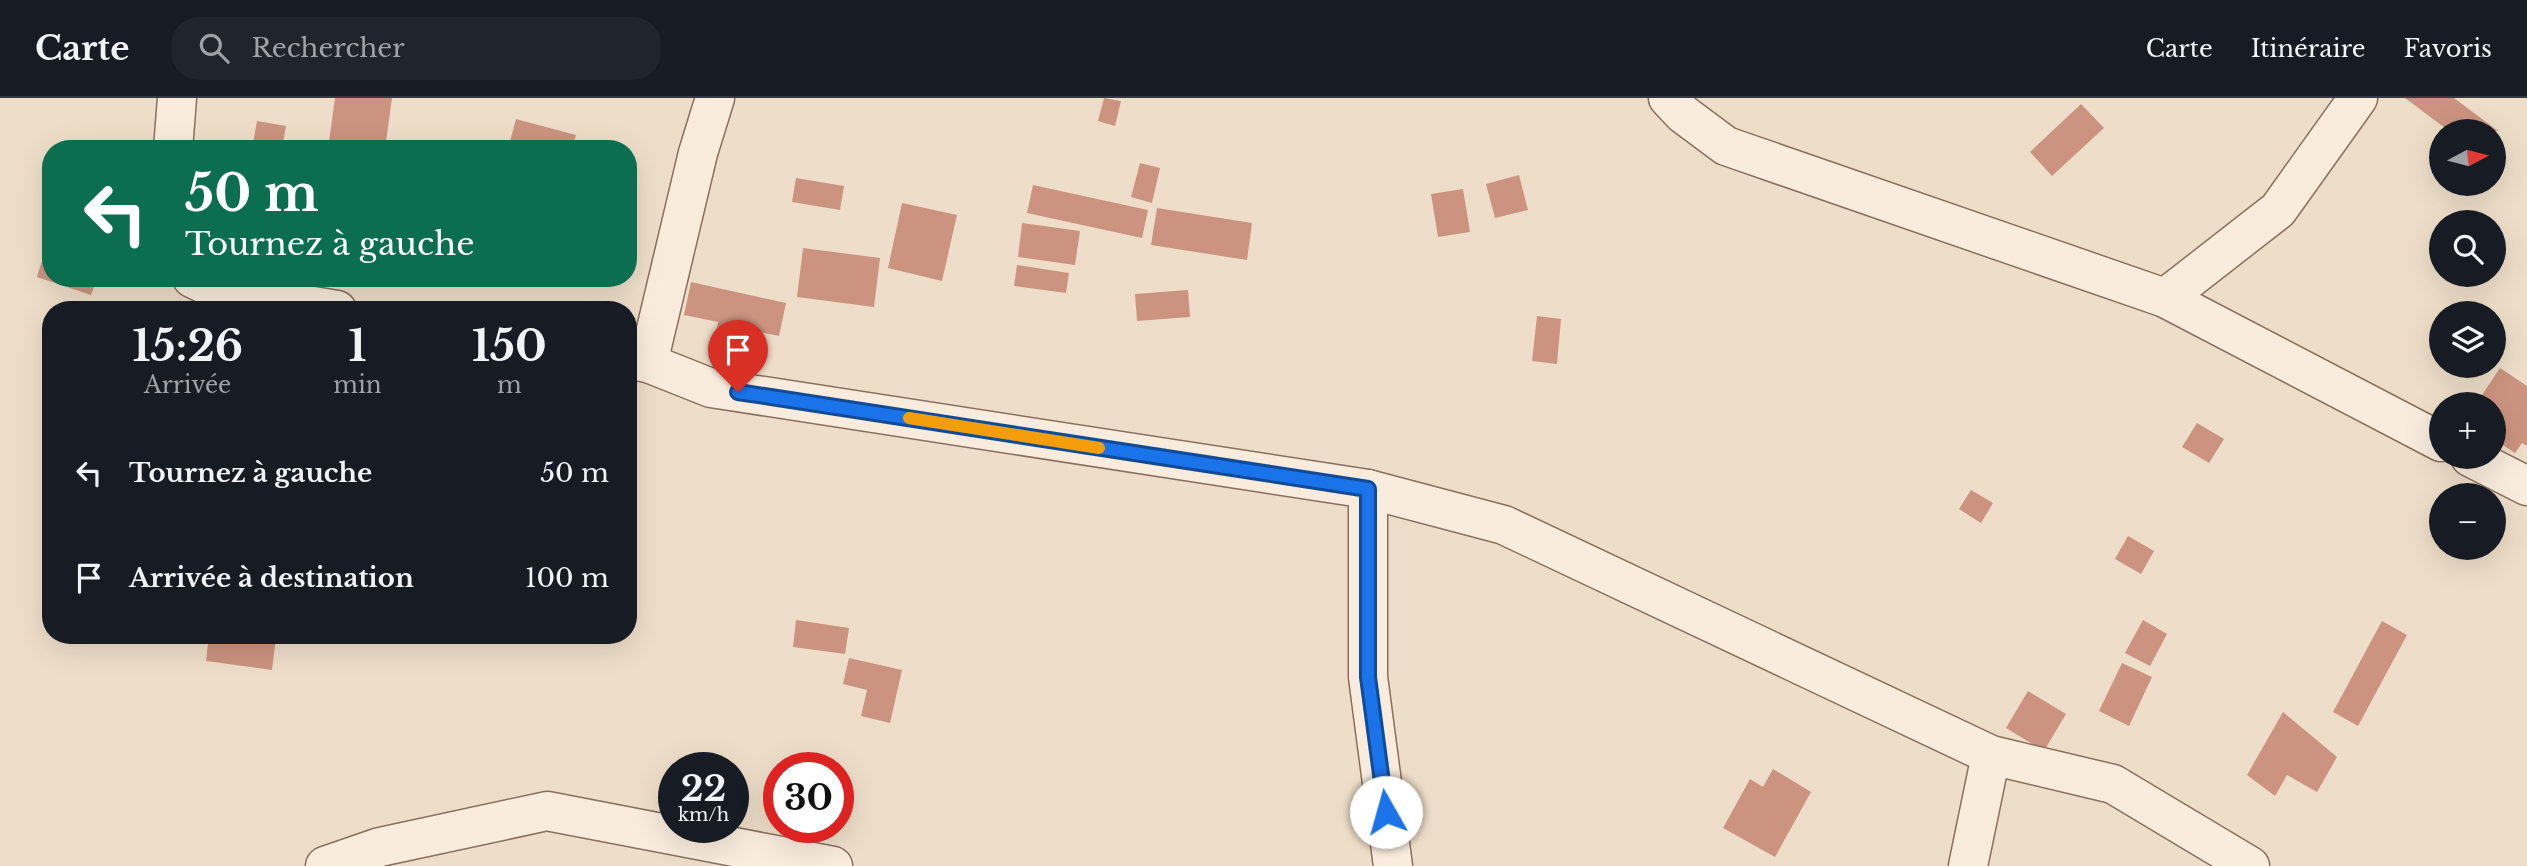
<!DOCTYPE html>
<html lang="fr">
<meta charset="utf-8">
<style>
body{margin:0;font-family:"Libre Baskerville",serif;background:#20242c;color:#f1f3f6;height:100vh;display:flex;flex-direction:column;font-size:26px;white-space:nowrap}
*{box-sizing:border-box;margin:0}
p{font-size:23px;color:#9ea1a6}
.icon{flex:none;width:38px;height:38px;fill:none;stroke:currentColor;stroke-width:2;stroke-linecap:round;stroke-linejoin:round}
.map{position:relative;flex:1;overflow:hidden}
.sheet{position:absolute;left:42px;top:203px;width:595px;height:343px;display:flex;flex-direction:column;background:#171b24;border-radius:28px;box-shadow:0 7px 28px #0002}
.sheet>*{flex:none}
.banner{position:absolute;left:42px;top:42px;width:595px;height:147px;border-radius:28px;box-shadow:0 7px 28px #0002;background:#0b6e4f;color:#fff;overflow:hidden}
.needle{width:46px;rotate:83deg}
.buttons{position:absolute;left:2429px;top:21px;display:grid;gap:14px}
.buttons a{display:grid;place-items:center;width:77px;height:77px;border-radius:50%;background:#171b24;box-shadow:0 7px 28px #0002;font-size:35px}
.speed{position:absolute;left:658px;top:654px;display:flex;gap:14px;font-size:35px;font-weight:700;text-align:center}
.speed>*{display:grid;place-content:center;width:91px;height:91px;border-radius:50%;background:#171b24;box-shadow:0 7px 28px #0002;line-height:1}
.speed small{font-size:18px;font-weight:400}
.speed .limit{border:10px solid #d22;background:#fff;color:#111}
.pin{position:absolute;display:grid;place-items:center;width:60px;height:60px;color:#fff;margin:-72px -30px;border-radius:50% 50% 50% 0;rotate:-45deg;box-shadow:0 0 7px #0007}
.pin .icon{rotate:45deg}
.me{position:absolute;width:77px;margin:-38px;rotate:353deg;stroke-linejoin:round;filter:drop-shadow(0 0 5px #0008)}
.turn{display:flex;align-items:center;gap:24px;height:147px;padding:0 28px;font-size:32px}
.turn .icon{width:91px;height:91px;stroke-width:2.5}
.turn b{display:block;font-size:49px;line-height:60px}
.eta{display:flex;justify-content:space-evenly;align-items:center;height:119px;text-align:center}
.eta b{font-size:42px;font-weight:800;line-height:49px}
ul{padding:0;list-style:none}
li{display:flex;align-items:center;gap:21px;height:105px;padding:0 28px}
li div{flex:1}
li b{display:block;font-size:26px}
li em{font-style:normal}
header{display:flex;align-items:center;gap:42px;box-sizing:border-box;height:98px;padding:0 35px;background:#171b24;border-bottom:2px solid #363941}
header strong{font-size:33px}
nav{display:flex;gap:38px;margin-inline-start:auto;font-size:24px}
.search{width:490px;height:63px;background:#20242c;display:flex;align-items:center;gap:18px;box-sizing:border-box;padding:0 24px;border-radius:28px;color:#9ea1a6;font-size:26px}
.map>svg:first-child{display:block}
.building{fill:#cc9480}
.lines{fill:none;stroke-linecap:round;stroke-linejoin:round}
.minor-casing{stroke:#8b6f5e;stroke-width:41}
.minor{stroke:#f9ecdd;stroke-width:38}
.route-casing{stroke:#114b97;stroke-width:18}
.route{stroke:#1a73e8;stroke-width:12}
.slow{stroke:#f59e0b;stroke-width:12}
</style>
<header>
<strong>Carte</strong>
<div class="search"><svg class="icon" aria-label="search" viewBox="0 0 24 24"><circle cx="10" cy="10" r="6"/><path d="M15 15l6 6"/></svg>Rechercher</div>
<nav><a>Carte</a><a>Itinéraire</a><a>Favoris</a></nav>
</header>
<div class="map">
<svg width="2527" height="768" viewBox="0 0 2527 768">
<rect width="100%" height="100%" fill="#eedec9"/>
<g class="building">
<polygon points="335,0 392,0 385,51 328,51"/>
<polygon points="1104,0 1121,3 1115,28 1098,23"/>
<polygon points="2405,0 2454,0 2498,33 2449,33"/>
<polygon points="2081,6 2104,30 2052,78 2030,54"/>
<polygon points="516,21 576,37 572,51 508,51"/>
<polygon points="257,23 286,28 282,51 252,51"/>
<polygon points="1140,65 1160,70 1152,105 1131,99"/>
<polygon points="1519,77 1528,112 1495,120 1486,86"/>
<polygon points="796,80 844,88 840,112 792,104"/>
<polygon points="1033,87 1148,112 1142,140 1027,115"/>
<polygon points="1463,91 1470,134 1438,139 1431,96"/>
<polygon points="902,105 957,117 942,183 888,170"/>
<polygon points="1157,110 1252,125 1247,162 1151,147"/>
<polygon points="1022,125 1080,133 1075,167 1018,159"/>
<polygon points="46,150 51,151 51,180 97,180 91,197 37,179"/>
<polygon points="803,150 880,160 874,209 797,199"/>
<polygon points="1017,167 1069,175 1066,195 1014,188"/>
<polygon points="691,184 786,205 779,238 755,233 753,243 716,235 718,224 684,217"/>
<polygon points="1188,192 1190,219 1137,223 1135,196"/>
<polygon points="1537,218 1561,221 1557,266 1532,263"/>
<polygon points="2500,270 2527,288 2527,348 2522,345 2515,355 2494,341 2494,306 2476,306"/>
<polygon points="2197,325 2224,341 2209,365 2182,349"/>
<polygon points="1971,392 1993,405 1981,425 1959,411"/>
<polygon points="2128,438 2154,453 2141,476 2115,461"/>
<polygon points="796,522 849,530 845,556 793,549"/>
<polygon points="2143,522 2167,536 2150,568 2125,555"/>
<polygon points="2382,523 2407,537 2358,628 2333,614"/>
<polygon points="209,537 276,539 272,572 206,563"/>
<polygon points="849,560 902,572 890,625 861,618 867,592 843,586"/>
<polygon points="2122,565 2152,579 2129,628 2099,613"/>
<polygon points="2028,593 2066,616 2044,653 2006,630"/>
<polygon points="2283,614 2337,659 2317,694 2287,677 2275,698 2247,677"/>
<polygon points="1773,671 1811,694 1775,759 1723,730 1750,681 1763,689"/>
</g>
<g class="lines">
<g class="minor-casing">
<g id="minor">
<polyline points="1668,0 1683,16 1726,48 2165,200 2441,344"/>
<polyline points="173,51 177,0"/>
<polyline points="192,180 217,192 337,212"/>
<polyline points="2165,200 2278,112 2358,0"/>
<polyline points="628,262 648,265 711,290 1368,391 1504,427 1991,657 2113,686 2250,768"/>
<polyline points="648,265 698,55 715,0"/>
<polyline points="2470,359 2527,388"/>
<polyline points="1368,391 1368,579 1393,768"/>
<polyline points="325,768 380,749 547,713 833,768"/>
<polyline points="1968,768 1991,657"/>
</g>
</g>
<use href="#minor" class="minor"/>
</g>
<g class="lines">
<g class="route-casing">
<polyline id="route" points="738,294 1368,391 1368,579 1386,714"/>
</g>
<use href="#route" class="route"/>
<polyline class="slow" points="909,320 1099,350"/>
</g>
</svg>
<div class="buttons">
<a><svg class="needle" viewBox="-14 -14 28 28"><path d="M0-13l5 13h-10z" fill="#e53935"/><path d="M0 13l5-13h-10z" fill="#9ea1a6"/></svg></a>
<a><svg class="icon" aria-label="search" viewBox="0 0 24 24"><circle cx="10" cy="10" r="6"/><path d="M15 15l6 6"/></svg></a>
<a><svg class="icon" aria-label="layers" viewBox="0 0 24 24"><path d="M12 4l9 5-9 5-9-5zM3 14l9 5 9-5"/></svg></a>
<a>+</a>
<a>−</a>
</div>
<div class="speed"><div>22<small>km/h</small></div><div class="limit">30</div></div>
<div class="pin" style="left:738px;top:294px;background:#d93025"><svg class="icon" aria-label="arrive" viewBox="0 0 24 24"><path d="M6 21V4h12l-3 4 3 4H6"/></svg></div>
<svg class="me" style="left:1386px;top:714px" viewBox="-20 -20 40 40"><circle r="19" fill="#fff"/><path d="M0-13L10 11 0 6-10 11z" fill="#1a73e8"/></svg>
<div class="banner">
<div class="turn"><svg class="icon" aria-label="left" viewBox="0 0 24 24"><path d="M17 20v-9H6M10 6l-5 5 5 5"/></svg><div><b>50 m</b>Tournez à gauche</div></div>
</div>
<section class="sheet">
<div class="eta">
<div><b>15:26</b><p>Arrivée</p></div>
<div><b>1</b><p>min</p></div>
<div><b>150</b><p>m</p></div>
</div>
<ul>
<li><svg class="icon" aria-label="left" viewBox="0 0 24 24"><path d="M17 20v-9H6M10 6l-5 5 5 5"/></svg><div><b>Tournez à gauche</b></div><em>50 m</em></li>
<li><svg class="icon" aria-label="arrive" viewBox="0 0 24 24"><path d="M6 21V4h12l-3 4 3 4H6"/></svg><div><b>Arrivée à destination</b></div><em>100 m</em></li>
</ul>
</section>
</div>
